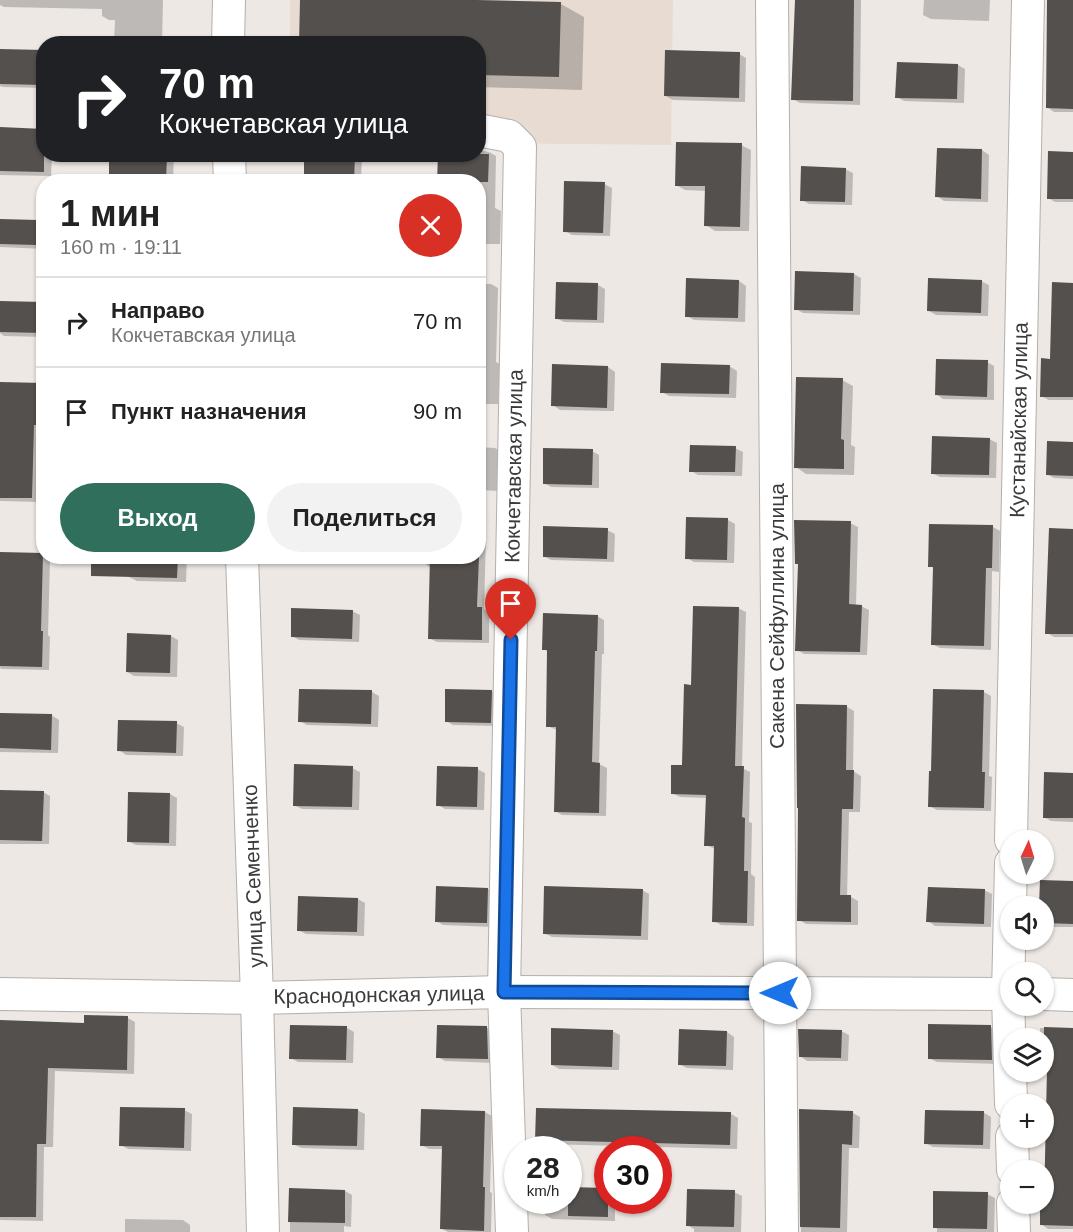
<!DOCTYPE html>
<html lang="ru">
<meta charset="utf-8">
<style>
body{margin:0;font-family:Helvetica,sans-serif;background:#f2f2f2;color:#222;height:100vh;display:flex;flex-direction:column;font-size:22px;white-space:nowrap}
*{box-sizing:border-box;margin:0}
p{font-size:20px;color:#767676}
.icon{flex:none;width:33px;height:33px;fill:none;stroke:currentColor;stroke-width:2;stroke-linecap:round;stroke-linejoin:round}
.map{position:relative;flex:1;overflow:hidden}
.drawer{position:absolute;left:36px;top:174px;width:450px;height:390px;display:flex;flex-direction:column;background:#fff;border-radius:24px;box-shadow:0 2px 4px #0004}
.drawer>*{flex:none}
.top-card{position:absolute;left:36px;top:36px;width:450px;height:126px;border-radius:24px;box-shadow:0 2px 4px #0004;background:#202124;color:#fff;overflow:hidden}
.needle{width:39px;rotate:4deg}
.tools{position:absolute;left:1000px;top:830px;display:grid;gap:12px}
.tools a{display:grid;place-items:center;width:54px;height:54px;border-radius:50%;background:#fff;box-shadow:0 2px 4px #0004;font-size:30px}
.speed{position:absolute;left:504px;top:1136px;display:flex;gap:12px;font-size:30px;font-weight:700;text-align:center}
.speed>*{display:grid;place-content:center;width:78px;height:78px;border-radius:50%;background:#fff;box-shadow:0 2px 4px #0004;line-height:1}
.speed small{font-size:15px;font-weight:400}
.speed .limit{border:9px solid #d22;background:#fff;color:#111}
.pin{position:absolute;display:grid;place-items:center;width:51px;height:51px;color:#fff;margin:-62px -26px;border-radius:50% 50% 50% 0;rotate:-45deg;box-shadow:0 0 6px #0007}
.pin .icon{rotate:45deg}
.me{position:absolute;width:66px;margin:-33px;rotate:270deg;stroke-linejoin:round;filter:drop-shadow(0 0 4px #0008)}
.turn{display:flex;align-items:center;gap:21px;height:126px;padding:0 24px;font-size:27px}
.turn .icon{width:78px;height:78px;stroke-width:2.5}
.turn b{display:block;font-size:42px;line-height:51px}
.round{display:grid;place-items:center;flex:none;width:63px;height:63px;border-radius:32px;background:#f2f2f2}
.headline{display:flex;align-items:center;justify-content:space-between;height:102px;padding:0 24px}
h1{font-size:36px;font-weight:700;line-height:45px}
.button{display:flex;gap:12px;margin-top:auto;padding:12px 24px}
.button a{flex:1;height:69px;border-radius:36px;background:#306f5c;color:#fff;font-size:24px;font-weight:700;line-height:69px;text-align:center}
.button a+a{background:#f2f2f2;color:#222}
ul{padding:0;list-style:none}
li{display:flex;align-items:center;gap:18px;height:90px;padding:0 24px;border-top:2px solid #e0e0e0}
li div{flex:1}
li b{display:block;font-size:22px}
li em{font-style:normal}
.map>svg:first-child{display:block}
.built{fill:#e7dbd2}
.shadow{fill:#0003}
.building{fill:#54504d}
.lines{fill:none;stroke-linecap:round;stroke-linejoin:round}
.minor-casing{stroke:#b4afab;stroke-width:34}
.minor{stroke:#fff;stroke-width:32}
.route-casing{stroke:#114b97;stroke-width:15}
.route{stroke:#1a73e8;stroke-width:10}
.labels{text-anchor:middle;stroke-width:6;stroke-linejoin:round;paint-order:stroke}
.street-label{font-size:21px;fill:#3d3b3a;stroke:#fff}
</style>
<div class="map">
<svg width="1073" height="1232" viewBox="0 0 1073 1232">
<rect width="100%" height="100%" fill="#ede8e4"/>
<polygon class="built" points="290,0 673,0 671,145 479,143 478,44 290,43"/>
<g class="shadow">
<polygon points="0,0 163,0 162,44 114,44 115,20 109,20 102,16 102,9 4,7 0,5"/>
<polygon points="302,0 416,0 561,4 584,17 582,90 478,87 478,44"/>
<polygon points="796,0 861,0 860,105 800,103 793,99"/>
<polygon points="924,0 990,0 989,21 931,19 923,15"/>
<polygon points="1048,0 1073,0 1073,112 1054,112 1047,107"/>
<polygon points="0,50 44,51 44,88 3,87 0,86"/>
<polygon points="739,54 746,58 745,102 673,100 666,96"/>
<polygon points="958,65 965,69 964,103 904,101 897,97"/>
<polygon points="0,129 44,154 52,154 51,176 0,175"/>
<polygon points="741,145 751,150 749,231 715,231 706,225 707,191 685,190 676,185"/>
<polygon points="478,150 489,152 496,156 495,208 501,211 500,244 478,244"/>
<polygon points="982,150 989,155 988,202 944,201 937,196"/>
<polygon points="1073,153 1073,202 1055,202 1048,198"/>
<polygon points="111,154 174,154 173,182 111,182"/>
<polygon points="306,154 358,154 362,157 361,182 305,182"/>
<polygon points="845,169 853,173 852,205 809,204 802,200"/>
<polygon points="604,184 612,188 610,236 572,235 565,231"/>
<polygon points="0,220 37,221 44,225 44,249 0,247"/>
<polygon points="854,274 861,278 860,315 803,313 796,309"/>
<polygon points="739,281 746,286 745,322 694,320 687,316"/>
<polygon points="981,281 989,285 988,316 936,315 929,311"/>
<polygon points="478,284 491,284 498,288 496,362 500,364 498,404 478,404"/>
<polygon points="1073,284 1073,400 1049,400 1041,396"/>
<polygon points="598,285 605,289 604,323 564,322 556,318"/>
<polygon points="0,302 44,303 44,337 4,336 0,333"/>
<polygon points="987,362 994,366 994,400 943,399 936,394"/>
<polygon points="729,366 737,371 736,398 669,396 662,392"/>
<polygon points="608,367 615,372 614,411 560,410 553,405"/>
<polygon points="842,380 853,386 851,445 855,447 854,475 806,474 796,467"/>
<polygon points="44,384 44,428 41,428 39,502 0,501 0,417"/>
<polygon points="989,439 997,443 996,478 940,477 932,473"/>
<polygon points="1073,443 1073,479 1054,478 1047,474"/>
<polygon points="478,447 495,448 502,452 501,491 478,490"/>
<polygon points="735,448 743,452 742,476 698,475 691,471"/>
<polygon points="592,451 599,455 599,488 551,487 544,483"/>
<polygon points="688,519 728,520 735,524 734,563 694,562 687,558"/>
<polygon points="850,523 858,527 856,606 861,606 869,610 867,655 804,654 797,650 799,565 796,563"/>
<polygon points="993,527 1000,531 999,572 992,571 991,650 940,648 932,644 934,568 930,566"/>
<polygon points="607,530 615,534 614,562 551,560 544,556"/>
<polygon points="1073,531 1073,637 1054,637 1047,633"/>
<polygon points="478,532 486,537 484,609 489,612 489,643 437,642 429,638 431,568 424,563 424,556 478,556"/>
<polygon points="0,554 43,555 50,559 48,635 50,637 49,670 2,669 0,668"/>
<polygon points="128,556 187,556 186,582 137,581 127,576"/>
<polygon points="306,556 369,556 369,559"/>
<polygon points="738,608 746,612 742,768 750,772 749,822 752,823 751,874 755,877 754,926 721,925 714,921 715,849 706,845 707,798 680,797 672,793 683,766 693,686"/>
<polygon points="352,611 360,615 359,642 299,640 292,636"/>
<polygon points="597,616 604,620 604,654 602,654 599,764 607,768 606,816 562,815 555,811 557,730 547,726 549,652 543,649"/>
<polygon points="171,636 178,640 177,677 134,676 127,672"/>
<polygon points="491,691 499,696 498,726 453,725 446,721"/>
<polygon points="372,692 379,696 378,727 307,725 300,721"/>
<polygon points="984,692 991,696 989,776 992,777 991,811 937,810 929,806 932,772"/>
<polygon points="847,707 854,711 853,771 861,776 860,812 849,812 847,897 851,897 858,901 858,925 806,924 799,920"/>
<polygon points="0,714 51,715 59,720 58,753 0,752"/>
<polygon points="176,723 184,727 183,756 126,755 119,750"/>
<polygon points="352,768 360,772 359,810 302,809 294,805"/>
<polygon points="477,769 485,773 484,810 445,809 438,805"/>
<polygon points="1073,774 1073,822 1051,821 1044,817"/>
<polygon points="0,791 43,792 50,796 49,844 0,844"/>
<polygon points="170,794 177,798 176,846 136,845 128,841"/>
<polygon points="1073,882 1073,927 1048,927 1044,924 1044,906 1041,906"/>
<polygon points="488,889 495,893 494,927 443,925 436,921"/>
<polygon points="642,890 649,894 648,940 552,937 544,933"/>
<polygon points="984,890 992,894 991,927 935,926 928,921"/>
<polygon points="358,899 365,903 364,936 306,934 298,930"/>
<polygon points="85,1017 128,1018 135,1022 134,1074 55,1071 53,1147 44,1147 43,1221 0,1220 0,1062 85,1024"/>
<polygon points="990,1027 998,1031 999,1064 937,1062 929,1058"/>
<polygon points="347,1028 354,1032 353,1063 298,1062 291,1058"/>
<polygon points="487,1028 494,1032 495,1063 445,1061 438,1057"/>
<polygon points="1040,1028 1073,1029 1073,1229 1048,1229 1041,1224 1042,1203 1044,1203 1044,1187 1046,1187 1048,1073 1044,1071 1044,1038 1040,1038"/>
<polygon points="612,1031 620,1035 619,1070 559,1069 552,1065"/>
<polygon points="841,1031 849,1035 848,1061 807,1061 800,1056"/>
<polygon points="727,1032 734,1037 733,1070 687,1068 679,1064"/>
<polygon points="184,1110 192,1114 191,1151 128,1149 121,1145"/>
<polygon points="357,1110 365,1114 364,1150 301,1148 293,1144"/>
<polygon points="801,1111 853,1113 860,1117 859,1148 849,1148 847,1232 801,1232"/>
<polygon points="485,1112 492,1116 490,1192 492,1193 491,1232 448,1232 442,1229 444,1149 429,1149 421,1145"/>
<polygon points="983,1112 991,1117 990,1149 933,1147 925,1143"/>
<polygon points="731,1114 738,1118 737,1149 544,1144 537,1139"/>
<polygon points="290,1190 345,1191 352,1195 351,1227 344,1226 344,1232 290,1232"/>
<polygon points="734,1192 742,1196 741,1232 694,1232 694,1229 687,1225"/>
<polygon points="987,1194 995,1198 994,1232 937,1232 937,1228 934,1227"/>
<polygon points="545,1200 615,1200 615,1221 552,1219 545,1215"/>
<polygon points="125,1219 183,1220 190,1225 190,1232 125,1232"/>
</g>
<g class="building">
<polygon points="300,0 476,0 561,2 559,77 478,75 478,44 299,44"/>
<polygon points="795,0 854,0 853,101 791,100"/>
<polygon points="1047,0 1073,0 1073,109 1046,108"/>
<polygon points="0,49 44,50 44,85 0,84"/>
<polygon points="665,50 740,52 739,98 664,96"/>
<polygon points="897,62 958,64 957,99 895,98"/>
<polygon points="0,127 44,129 44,172 0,171"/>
<polygon points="676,142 742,143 740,227 704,226 705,186 675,186"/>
<polygon points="937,148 982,149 981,199 935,197"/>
<polygon points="1048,151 1073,152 1073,199 1047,199"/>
<polygon points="109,154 167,154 166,182 109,182"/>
<polygon points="304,154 355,154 354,182 304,182"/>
<polygon points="438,154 489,154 488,182 437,182"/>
<polygon points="801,166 846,168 845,202 800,201"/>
<polygon points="564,181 605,182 603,233 563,232"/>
<polygon points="0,219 38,220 37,245 0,244"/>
<polygon points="795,271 854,273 853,311 794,310"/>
<polygon points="686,278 739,280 738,318 685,317"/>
<polygon points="928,278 982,280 981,313 927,311"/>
<polygon points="556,282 598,283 597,320 555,319"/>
<polygon points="1052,282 1073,283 1073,397 1040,397 1041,358 1050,359"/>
<polygon points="0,301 44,302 43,333 0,332"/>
<polygon points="936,359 988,360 987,397 935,395"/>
<polygon points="661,363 730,365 729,394 660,393"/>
<polygon points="552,364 608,366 607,408 551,406"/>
<polygon points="796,377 843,378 841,439 844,440 844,469 794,468"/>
<polygon points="0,382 44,383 44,425 34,425 32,498 0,498"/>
<polygon points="932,436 990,438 989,475 931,474"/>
<polygon points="1047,441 1073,442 1073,476 1046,475"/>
<polygon points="690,445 736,446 735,472 689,472"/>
<polygon points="543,448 593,449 592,485 543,484"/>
<polygon points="686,517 728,518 727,560 685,559"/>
<polygon points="794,520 851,521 849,604 862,605 860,652 795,651 798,564 795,564"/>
<polygon points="929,524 993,525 992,568 986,568 984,646 931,645 933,567 928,567"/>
<polygon points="543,526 608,528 607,559 543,557"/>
<polygon points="1049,528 1073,529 1073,634 1045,634"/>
<polygon points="0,552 43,553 41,631 43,631 42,667 0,666"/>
<polygon points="91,556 178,556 177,578 91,576"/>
<polygon points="430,556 479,556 477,607 482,607 482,640 428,639"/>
<polygon points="693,606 739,607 735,766 744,766 742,817 745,818 744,871 748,871 747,923 712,922 714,846 704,846 706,795 671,794 671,765 682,765 684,684 691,685"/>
<polygon points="291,608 353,610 352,639 291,637"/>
<polygon points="543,613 598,615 597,651 595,651 592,762 600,763 599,813 554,812 556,727 546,727 547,650 542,650"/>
<polygon points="127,633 171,635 170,673 126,672"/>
<polygon points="299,689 372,690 371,724 298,722"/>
<polygon points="445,689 492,690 491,723 445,722"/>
<polygon points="933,689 984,690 982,772 985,772 984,808 928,807 929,771 931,771"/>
<polygon points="796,704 847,705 846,770 854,770 853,809 842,809 840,895 851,895 851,922 797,921 798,808 797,808"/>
<polygon points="0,713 52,714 51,750 0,748"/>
<polygon points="118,720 177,721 176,753 117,751"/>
<polygon points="294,764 353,766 352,807 293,806"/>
<polygon points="437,766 478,767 477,807 436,806"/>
<polygon points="1044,772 1073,773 1073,818 1043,818"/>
<polygon points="0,790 44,791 42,841 0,840"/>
<polygon points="128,792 170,793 169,843 127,842"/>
<polygon points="1040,880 1073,881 1073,924 1044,923 1044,906 1039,906"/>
<polygon points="436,886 488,888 487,923 435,922"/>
<polygon points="544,886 643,889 641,936 543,934"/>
<polygon points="928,887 985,889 984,924 926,922"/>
<polygon points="298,896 358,898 357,932 297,931"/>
<polygon points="84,1015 128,1016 127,1070 48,1068 46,1144 37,1144 36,1217 0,1217 0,1020 84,1023"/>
<polygon points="928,1024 991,1025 992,1060 928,1059"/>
<polygon points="290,1025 347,1026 346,1060 289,1059"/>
<polygon points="437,1025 487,1026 488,1059 436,1058"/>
<polygon points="1044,1027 1073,1028 1073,1226 1040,1225 1040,1203 1044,1203 1047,1069 1044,1069"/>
<polygon points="551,1028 613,1030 612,1067 551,1065"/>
<polygon points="679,1029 727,1031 726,1066 678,1065"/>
<polygon points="798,1029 842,1030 841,1058 799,1057"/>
<polygon points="120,1107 185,1108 184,1148 119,1146"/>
<polygon points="293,1107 358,1109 357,1146 292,1145"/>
<polygon points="536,1108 731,1112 730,1145 535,1140"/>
<polygon points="421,1109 485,1111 483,1187 485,1187 484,1231 440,1229 442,1146 420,1146"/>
<polygon points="799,1109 853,1111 852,1145 842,1144 840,1228 800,1227"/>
<polygon points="925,1110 984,1111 983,1145 924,1144"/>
<polygon points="568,1187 608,1188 608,1217 568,1216"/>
<polygon points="289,1188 345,1190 345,1223 288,1222"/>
<polygon points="687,1189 735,1190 734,1227 686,1226"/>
<polygon points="933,1191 988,1192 987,1229 933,1228"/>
</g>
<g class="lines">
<g class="minor-casing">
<g id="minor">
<polyline points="772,0 782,1232"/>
<polyline points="228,44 229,0"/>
<polyline points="478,130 509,136 520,147 504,992 512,1232"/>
<polyline points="229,154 230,182"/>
<polyline points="242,556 257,998 263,1232"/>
<polyline points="1011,840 1028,0"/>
<polyline points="1011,863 1008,994 1011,1104"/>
<polyline points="0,994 257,998 504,992 1011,994"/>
<polyline points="1044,994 1073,995"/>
<polyline points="1012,1137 1013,1170"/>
<polyline points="1013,1203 1014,1232"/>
</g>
</g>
<use href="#minor" class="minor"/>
</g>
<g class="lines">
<g class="route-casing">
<polyline id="route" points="511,640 504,992 780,993"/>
</g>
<use href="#route" class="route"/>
</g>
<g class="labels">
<g class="street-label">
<text transform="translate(1019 420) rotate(-89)" y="7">Кустанайская улица</text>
<text transform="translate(514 466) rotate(-89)" y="7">Кокчетавская улица</text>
<text transform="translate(777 616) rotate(-90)" y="7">Сакена Сейфуллина улица</text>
<text transform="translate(253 876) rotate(-92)" y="7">улица Семенченко</text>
<text transform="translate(379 995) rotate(-1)" y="7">Краснодонская улица</text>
</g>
</g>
</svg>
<div class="tools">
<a><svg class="needle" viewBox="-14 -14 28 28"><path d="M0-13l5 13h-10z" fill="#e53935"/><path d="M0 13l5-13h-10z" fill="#767676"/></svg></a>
<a><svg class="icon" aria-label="sound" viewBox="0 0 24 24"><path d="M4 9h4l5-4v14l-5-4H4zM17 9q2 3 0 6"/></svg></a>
<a><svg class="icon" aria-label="search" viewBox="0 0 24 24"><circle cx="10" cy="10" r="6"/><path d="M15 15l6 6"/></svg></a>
<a><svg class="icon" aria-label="layers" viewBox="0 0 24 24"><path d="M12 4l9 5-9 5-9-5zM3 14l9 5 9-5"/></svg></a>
<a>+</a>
<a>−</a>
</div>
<div class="speed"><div>28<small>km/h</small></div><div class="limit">30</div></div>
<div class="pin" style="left:511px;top:640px;background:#d93025"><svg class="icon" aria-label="arrive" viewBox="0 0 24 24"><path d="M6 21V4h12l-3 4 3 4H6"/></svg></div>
<svg class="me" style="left:780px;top:993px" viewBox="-20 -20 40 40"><circle r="19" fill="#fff"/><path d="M0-13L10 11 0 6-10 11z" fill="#1a73e8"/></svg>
<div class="top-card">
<div class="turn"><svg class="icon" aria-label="right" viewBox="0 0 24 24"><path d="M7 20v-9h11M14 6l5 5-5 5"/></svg><div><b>70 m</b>Кокчетавская улица</div></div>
</div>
<section class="drawer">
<div class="headline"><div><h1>1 мин</h1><p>160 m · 19:11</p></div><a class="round" style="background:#d93025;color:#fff"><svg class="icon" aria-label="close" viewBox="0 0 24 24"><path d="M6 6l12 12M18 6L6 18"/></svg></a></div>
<ul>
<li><svg class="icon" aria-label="right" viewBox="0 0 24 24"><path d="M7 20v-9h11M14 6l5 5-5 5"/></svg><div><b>Направо</b><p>Кокчетавская улица</p></div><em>70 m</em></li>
<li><svg class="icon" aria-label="arrive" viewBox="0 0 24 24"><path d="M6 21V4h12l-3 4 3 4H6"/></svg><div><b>Пункт назначения</b></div><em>90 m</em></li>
</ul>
<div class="button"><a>Выход</a><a>Поделиться</a></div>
</section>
</div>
